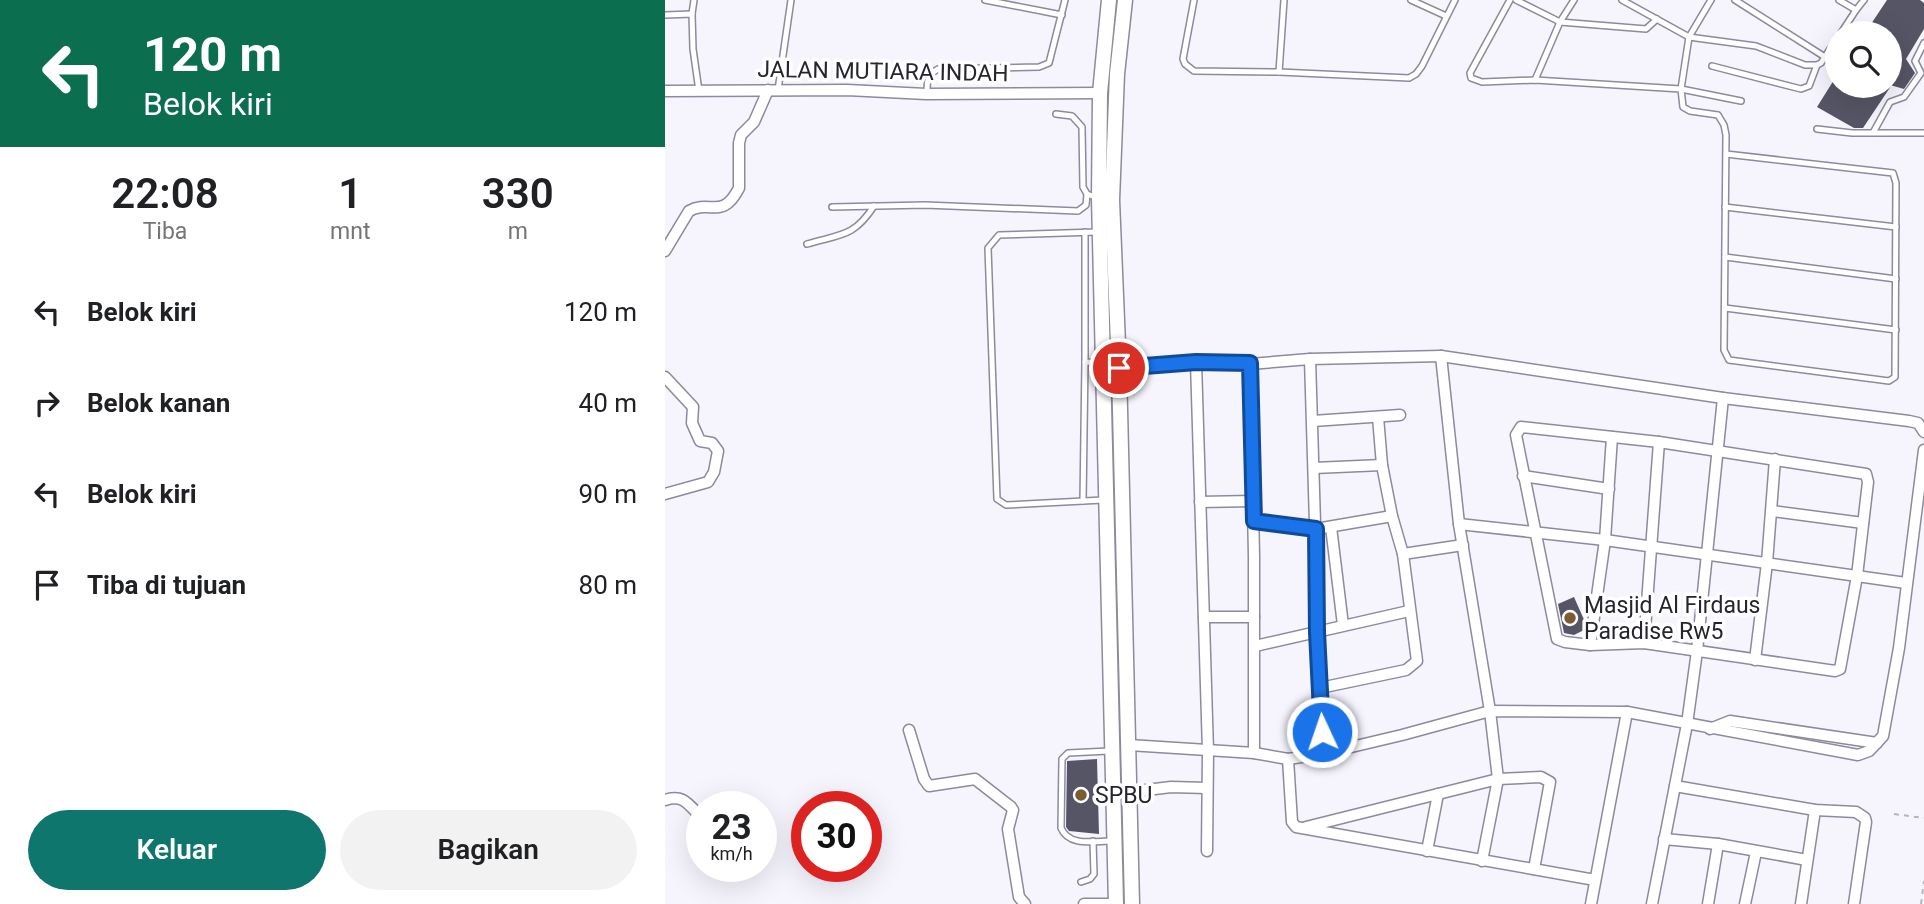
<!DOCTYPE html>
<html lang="id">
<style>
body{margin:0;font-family:Roboto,sans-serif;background:#f2f2f2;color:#202124;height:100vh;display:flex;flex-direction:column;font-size:26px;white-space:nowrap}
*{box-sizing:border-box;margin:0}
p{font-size:23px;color:#757577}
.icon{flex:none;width:38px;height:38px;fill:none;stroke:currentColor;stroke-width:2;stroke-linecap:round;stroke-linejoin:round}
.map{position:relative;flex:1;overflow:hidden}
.sheet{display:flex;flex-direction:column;background:#fff;width:665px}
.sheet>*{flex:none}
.hud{background:#0b6e4f;color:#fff;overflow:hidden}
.tools{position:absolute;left:1160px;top:21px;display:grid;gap:14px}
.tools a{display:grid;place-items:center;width:77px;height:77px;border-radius:50%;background:#fff;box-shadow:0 7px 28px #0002;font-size:35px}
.speed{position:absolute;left:21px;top:791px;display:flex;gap:14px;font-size:35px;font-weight:700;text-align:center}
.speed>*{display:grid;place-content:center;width:91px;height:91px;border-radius:50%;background:#fff;box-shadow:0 7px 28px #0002;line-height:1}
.speed small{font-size:18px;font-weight:400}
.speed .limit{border:10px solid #d22;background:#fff;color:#111}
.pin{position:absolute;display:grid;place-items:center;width:60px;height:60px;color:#fff;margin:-30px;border:4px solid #fff;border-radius:50%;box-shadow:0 2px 7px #0007}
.me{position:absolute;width:77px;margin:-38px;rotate:357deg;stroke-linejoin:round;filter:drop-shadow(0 0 5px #0008)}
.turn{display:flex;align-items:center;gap:24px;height:147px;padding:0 28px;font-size:32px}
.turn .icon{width:91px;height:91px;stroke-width:2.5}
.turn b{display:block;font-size:49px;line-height:60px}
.eta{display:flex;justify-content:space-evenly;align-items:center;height:119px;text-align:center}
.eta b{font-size:42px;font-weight:600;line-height:49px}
.primary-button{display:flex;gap:14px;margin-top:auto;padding:14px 28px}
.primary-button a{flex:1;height:80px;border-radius:42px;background:#0f766e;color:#fff;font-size:28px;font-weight:600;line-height:80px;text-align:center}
.primary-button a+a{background:#f2f2f2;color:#202124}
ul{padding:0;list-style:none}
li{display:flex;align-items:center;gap:21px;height:91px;padding:0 28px}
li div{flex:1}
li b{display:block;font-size:26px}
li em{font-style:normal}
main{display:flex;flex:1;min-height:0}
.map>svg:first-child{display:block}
.building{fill:#565565}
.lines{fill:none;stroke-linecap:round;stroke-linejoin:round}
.service-casing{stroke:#8c8a9d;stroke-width:8}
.minor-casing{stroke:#8c8a9d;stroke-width:13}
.secondary-casing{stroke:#8c8a9d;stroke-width:17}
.path{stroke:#b6b5be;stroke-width:2;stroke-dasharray:5 5;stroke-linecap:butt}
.service{stroke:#fff;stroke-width:5}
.minor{stroke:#fff;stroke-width:10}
.secondary{stroke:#fff;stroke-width:14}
.route-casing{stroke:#114b97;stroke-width:18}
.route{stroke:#1a73e8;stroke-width:12}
.poi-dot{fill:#7c5b32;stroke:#fff;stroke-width:2.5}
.labels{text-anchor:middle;stroke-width:7;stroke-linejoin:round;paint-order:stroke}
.street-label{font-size:23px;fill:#26252d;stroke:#fff}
.poi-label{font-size:23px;fill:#26252d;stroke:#fff;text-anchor:start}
</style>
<main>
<section class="sheet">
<div class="hud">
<div class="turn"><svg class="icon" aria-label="left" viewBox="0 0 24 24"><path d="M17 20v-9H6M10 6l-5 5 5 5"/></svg><div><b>120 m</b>Belok kiri</div></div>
</div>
<div class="eta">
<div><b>22:08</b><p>Tiba</p></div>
<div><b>1</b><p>mnt</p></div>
<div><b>330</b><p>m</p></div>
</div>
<ul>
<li><svg class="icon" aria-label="left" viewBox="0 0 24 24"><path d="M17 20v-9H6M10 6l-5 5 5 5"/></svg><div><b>Belok kiri</b></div><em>120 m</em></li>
<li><svg class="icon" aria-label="right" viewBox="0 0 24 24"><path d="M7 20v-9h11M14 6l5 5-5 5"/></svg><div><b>Belok kanan</b></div><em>40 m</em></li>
<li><svg class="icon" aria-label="left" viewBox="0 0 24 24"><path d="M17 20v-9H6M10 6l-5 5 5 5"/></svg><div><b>Belok kiri</b></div><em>90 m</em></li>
<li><svg class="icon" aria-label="arrive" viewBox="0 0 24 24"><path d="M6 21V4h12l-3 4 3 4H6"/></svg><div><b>Tiba di tujuan</b></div><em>80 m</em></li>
</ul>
<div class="primary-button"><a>Keluar</a><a>Bagikan</a></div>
</section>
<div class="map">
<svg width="1259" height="904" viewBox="0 0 1259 904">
<rect width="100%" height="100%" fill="#f6f5fe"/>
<g class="building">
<polygon points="1222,0 1255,0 1259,3 1259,29 1241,59 1250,73 1239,89 1225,85 1225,33 1200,33"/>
<polygon points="1172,75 1172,86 1226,86 1198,128 1189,128 1152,107"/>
<polygon points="909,597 920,622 919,630 909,635 899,633 893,604"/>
<polygon points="432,759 434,834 404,831 401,827 402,761"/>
</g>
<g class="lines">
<g class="service-casing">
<g id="service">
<polyline points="320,0 397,15"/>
<polyline points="529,0 518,59 520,64 529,71 614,72 744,78 751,74 757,66 790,0"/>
<polyline points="746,0 781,16"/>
<polyline points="845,0 805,73 806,78 817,82 870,80 1016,89 1018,107 1025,111 1053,115 1059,125 1061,135 1059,350 1064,360 1224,381 1230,377 1231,183 1228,173 1061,154"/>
<polyline points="851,0 895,22 981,29 992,19"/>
<polyline points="957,0 1024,37 1091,46 1140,65 1152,65 1156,63 1172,38"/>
<polyline points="1046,0 1024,37 1016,89 1076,101"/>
<polyline points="1070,0 1160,57"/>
<polyline points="1174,0 1191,10 1176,33"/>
<polyline points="1191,10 1199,0"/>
<polyline points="27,14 29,0"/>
<polyline points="0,15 27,14 28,49 34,91"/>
<polyline points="1047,66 1136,89 1144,86 1152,65"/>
<polyline points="614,72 619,0"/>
<polyline points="870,80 895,22 909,0"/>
<polyline points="113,90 126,0"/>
<path d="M262,93c0,-12 0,-18 11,-24l101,-2 10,-4 16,-63"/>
<polyline points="391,114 407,116 417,127 418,187 422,194 433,198"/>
<polyline points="1152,129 1187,133 1259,133"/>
<polyline points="1209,131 1225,102 1239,97 1256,73 1250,61 1259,43"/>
<polyline points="167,207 260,205 413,211 421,205 422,194"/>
<polyline points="1060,207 1231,227"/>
<polyline points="420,232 420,362"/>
<polyline points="432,232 334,235 323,248 332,499 341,505 438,500"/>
<path d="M142,244c34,-10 47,-7 67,-38"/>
<polyline points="1060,257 1231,279"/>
<polyline points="1060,308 1231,330"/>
<polyline points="418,501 420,362 435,363"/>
<path d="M444,751l-41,2 -6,6 -1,69c8,19 33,13 51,13"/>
<polyline points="416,882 425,879 429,874 428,841"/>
</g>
</g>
<g class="minor-casing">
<g id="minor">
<polyline points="0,91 182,90 261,94 435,93"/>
<path d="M0,251l24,-40c21,-12 33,10 50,-23v-45l2,-8 13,-13 14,-32"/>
<polyline points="776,356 794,524 825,711 833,779 876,777 885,782 869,869"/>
<polyline points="645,359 657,754"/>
<polyline points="531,362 543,751 542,851"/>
<polyline points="585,364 589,556 589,753"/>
<polyline points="454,368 531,362 585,364 645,359 776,356 1058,398 1244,421 1253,423 1259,432"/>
<polyline points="0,377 28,407 27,423 35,441 47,443 53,451 49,472 43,482 0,494"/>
<polyline points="648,421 735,415"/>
<polygon points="856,427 994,442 1201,474 1203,482 1192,576 1175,669 1170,671 979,643 925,645 900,642 892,639 851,435"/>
<polyline points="649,468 717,465"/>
<polyline points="858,476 944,489"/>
<polyline points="535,502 588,501"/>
<polyline points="1107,511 1198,523"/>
<polyline points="589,521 651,529 727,516"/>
<polyline points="794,524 940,540 1241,583"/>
<polyline points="666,527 678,625"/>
<polyline points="738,554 798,545"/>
<polyline points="539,617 589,617"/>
<polyline points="979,643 994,442"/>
<polyline points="925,645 940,540 947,437"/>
<polyline points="590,646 744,611"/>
<polyline points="1090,660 1102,563 1110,459"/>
<polyline points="655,688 741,670 752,661 738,554 727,516 717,465 713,417"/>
<polyline points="1045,729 1065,721 1212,743"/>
<polyline points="244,730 259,779 264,786 310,779 346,807 348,810 343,829 354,897 360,904"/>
<polyline points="464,745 589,753 623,759 657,754 737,735 825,711 962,712 1193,755 1204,751 1218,736 1234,648 1259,450"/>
<polyline points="623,759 627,822 631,827 930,880"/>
<polyline points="1010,786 1150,810 1191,812 1200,818 1201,822 1189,904"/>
<polyline points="465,792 506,787 542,788"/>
<path d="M0,800c16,-5 21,1 32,13"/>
<polyline points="641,827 833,779 817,861"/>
<polyline points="999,839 1053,844 1142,860"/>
<polyline points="762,851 773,794"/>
<polyline points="419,904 451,904"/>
<polyline points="926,904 962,712"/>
<polyline points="987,904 1022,724 1032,651 1058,398"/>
<polyline points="1043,904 1053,844"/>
<polyline points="1080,904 1091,852"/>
<polyline points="1136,904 1150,810"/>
</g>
</g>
<g class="secondary-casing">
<g id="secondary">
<polyline points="444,0 435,93 434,198 451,904"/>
<polyline points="460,0 452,74 447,200 454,368 467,904"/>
</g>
</g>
<g class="path">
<polyline points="1229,814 1259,818"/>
<polyline points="1256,904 1259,881"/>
</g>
<use href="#service" class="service"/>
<use href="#minor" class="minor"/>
<use href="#secondary" class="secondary"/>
</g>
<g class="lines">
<g class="route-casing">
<polyline id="route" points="454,368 531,362 585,363 589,521 651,529 652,632 657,732"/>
</g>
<use href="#route" class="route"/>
</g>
<g class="poi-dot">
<circle cx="905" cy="618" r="7"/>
<circle cx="416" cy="795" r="7"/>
</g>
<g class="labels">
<g class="street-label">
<text transform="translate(218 71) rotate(1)" y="8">JALAN MUTIARA INDAH</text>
</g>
<g class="poi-label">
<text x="919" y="613">Masjid Al Firdaus<tspan x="919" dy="26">Paradise Rw5</tspan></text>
<text x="430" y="803">SPBU</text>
</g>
</g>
</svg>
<div class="tools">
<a><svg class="icon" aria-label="search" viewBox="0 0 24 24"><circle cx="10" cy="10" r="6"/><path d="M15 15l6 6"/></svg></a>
</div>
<div class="speed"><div>23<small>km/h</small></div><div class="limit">30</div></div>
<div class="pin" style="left:454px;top:368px;background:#d93025"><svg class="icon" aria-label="arrive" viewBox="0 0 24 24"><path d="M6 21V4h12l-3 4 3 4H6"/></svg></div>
<svg class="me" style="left:657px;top:732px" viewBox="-20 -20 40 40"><circle r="17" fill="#1a73e8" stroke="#fff" stroke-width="3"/><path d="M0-11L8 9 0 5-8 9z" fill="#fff"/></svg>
</div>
</main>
